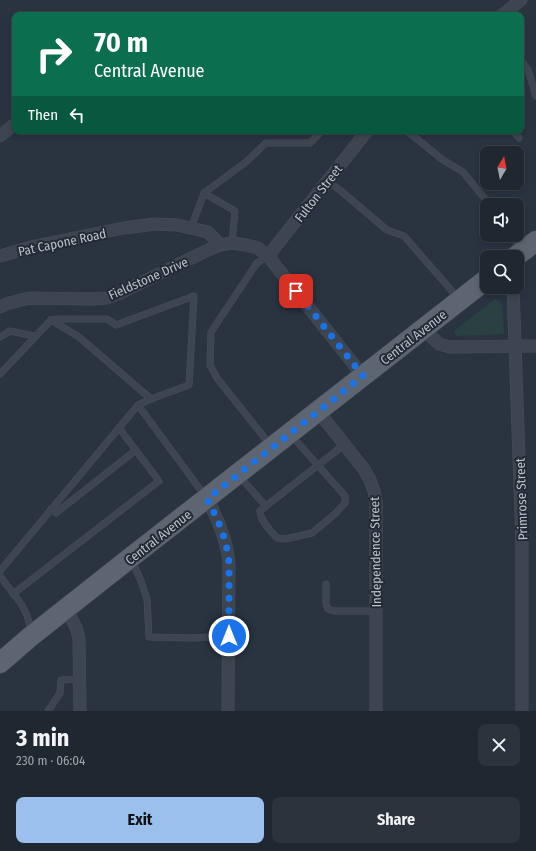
<!DOCTYPE html>
<meta charset="utf-8">
<style>
body{margin:0;font-family:"Fira Sans Condensed",sans-serif;background:#2c333c;color:#f1f3f6;height:100vh;display:flex;flex-direction:column;font-size:15px;white-space:nowrap}
*{box-sizing:border-box;margin:0}
p{font-size:13px;color:#a1a5ab}
.icon{flex:none;width:22px;height:22px;fill:none;stroke:currentColor;stroke-width:2;stroke-linecap:round;stroke-linejoin:round}
.map{position:relative;height:711px;overflow:hidden}
.sheet{display:flex;flex-direction:column;background:#1f2730;flex:1}
.sheet>*{flex:none}
.banner{position:absolute;left:12px;top:12px;width:512px;height:122px;border-radius:8px;box-shadow:0 2px 6px #0003,0 0 0 1px #3c444c;background:#0b6e4f;color:#fff;overflow:hidden}
.needle{width:26px;rotate:10deg}
.controls{position:absolute;left:480px;top:146px;display:grid;gap:8px}
.controls a{display:grid;place-items:center;width:44px;height:44px;border-radius:8px;background:#1f2730;box-shadow:0 2px 6px #0003,0 0 0 1px #3c444c;font-size:20px}
.pin{position:absolute;display:grid;place-items:center;width:34px;height:34px;color:#fff;margin:-17px;border-radius:8px;box-shadow:0 2px 6px #0006}
.me{position:absolute;width:44px;margin:-22px;rotate:0deg;stroke-linejoin:round;filter:drop-shadow(0 0 3px #0008)}
.turn{display:flex;align-items:center;gap:14px;height:84px;padding:0 16px;font-size:18px}
.turn .icon{width:52px;height:52px;stroke-width:2.5}
.turn b{display:block;font-size:28px;line-height:34px}
.then{display:flex;align-items:center;height:38px;padding:0 16px;background:#0003;gap:8px;font-size:15px}
.round{display:grid;place-items:center;flex:none;width:42px;height:42px;border-radius:8px;background:#2c333c}
.summary{display:flex;align-items:center;justify-content:space-between;height:68px;padding:0 16px}
h1{font-size:24px;font-weight:700;line-height:30px}
.action{display:flex;gap:8px;margin-top:auto;padding:8px 16px}
.action a{flex:1;height:46px;border-radius:8px;background:#9bc0ee;color:#111;font-size:16px;font-weight:700;line-height:46px;text-align:center}
.action a+a{background:#2c333c;color:#f1f3f6}
.map>svg:first-child{display:block}
.grass{fill:#2b4041}
.lines{fill:none;stroke-linecap:round;stroke-linejoin:round}
.lane-casing{stroke:#474f59;stroke-width:7}
.street-casing{stroke:#474f59;stroke-width:13}
.primary-casing{stroke:#474f59;stroke-width:21}
.lane{stroke:#3d4650;stroke-width:6}
.street{stroke:#3d4650;stroke-width:12}
.primary{stroke:#5c6570;stroke-width:20}
.route{stroke:#1a73e8;stroke-width:7;stroke-dasharray:0 12.6}
.labels{text-anchor:middle;stroke-width:4;stroke-linejoin:round;paint-order:stroke}
.street-label{font-size:13px;fill:#bac1ca;stroke:#222b35}
</style>
<div class="map">
<svg width="536" height="711" viewBox="0 0 536 711">
<rect width="100%" height="100%" fill="#293440"/>
<polygon class="grass" points="495,299 502,304 504,334 456,336 454,331"/>
<g class="lines">
<g class="lane-casing">
<g id="lane">
<polyline points="521,60 528,70 536,96"/>
<polyline points="407,131 443,160 463,172 490,205"/>
<polyline points="513,131 519,138"/>
<polyline points="328,181 341,191 387,230 404,236 459,299"/>
<polyline points="204,193 235,211 232,243"/>
<polyline points="191,228 204,193 246,162 266,143 310,143 322,131"/>
<polyline points="511,235 521,248"/>
<polyline points="268,256 257,263 211,332 210,365 217,378 271,446"/>
<polyline points="51,320 79,337 151,399"/>
<polyline points="0,337 10,331 34,336"/>
<polyline points="0,374 51,320 60,319 107,319 116,325 194,296 189,385 151,399 138,405 0,571"/>
<polyline points="138,405 205,496"/>
<path d="M292,436l53,60v7l-9,10 -24,20 -27,6 -8,-1c-6,-7 -17,-17 -17,-27l6,-5 79,-62"/>
<polyline points="239,476 266,506"/>
<polyline points="51,509 56,513 136,450"/>
<polyline points="132,561 141,581 147,599 149,637 192,638 229,636"/>
<path d="M0,576c12,17 30,33 30,55"/>
<polyline points="326,584 326,604 328,609 334,611 376,611"/>
<polyline points="13,594 159,481 119,428"/>
<polyline points="48,711 60,693 61,680 80,679"/>
</g>
</g>
<g class="street-casing">
<g id="street">
<polyline points="502,15 521,0"/>
<polyline points="0,136 15,124"/>
<polyline points="0,256 35,246 124,228 155,224 177,225 208,232 220,245"/>
<polyline points="268,256 367,131"/>
<polyline points="513,287 522,543 522,711"/>
<polyline points="0,307 6,304 29,298 92,299 107,298 118,294 208,250 220,245 232,243 246,245 258,248 268,256 363,376"/>
<polyline points="423,329 439,344 450,347 536,346"/>
<polyline points="318,411 363,468 370,480 374,491 376,503 376,711"/>
<path d="M207,499c11,20 20,41 22,64l-1,148"/>
<path d="M65,610c8,9 12,17 14,29l1,72"/>
</g>
</g>
<g class="primary-casing">
<g id="primary">
<polyline points="515,257 536,241"/>
<polyline points="0,663 30,637 130,558 487,279"/>
</g>
</g>
<use href="#lane" class="lane"/>
<use href="#street" class="street"/>
<use href="#primary" class="primary"/>
</g>
<g class="lines">
<path class="route" d="M229,636v-73c-2,-23 -11,-44 -22,-64l156,-123 -67,-85"/>
</g>
<g class="labels">
<g class="street-label">
<text transform="translate(318 193) rotate(-52)" y="5">Fulton Street</text>
<text transform="translate(62 242) rotate(-12)" y="5">Pat Capone Road</text>
<text transform="translate(148 278) rotate(-24)" y="5">Fieldstone Drive</text>
<text transform="translate(413 337) rotate(-38)" y="5">Central Avenue</text>
<text transform="translate(521 499) rotate(-92)" y="5">Primrose Street</text>
<text transform="translate(158 537) rotate(-38)" y="5">Central Avenue</text>
<text transform="translate(375 552) rotate(-91)" y="5">Independence Street</text>
</g>
</g>
</svg>
<div class="controls">
<a><svg class="needle" viewBox="-14 -14 28 28"><path d="M0-13l5 13h-10z" fill="#e53935"/><path d="M0 13l5-13h-10z" fill="#a1a5ab"/></svg></a>
<a><svg class="icon" aria-label="sound" viewBox="0 0 24 24"><path d="M4 9h4l5-4v14l-5-4H4zM17 9q2 3 0 6"/></svg></a>
<a><svg class="icon" aria-label="search" viewBox="0 0 24 24"><circle cx="10" cy="10" r="6"/><path d="M15 15l6 6"/></svg></a>
</div>
<div class="pin" style="left:296px;top:291px;background:#d93025"><svg class="icon" aria-label="arrive" viewBox="0 0 24 24"><path d="M6 21V4h12l-3 4 3 4H6"/></svg></div>
<svg class="me" style="left:229px;top:636px" viewBox="-20 -20 40 40"><circle r="17" fill="#1a73e8" stroke="#fff" stroke-width="3"/><path d="M0-11L8 9 0 5-8 9z" fill="#fff"/></svg>
<div class="banner">
<div class="turn"><svg class="icon" aria-label="right" viewBox="0 0 24 24"><path d="M7 20v-9h11M14 6l5 5-5 5"/></svg><div><b>70 m</b>Central Avenue</div></div>
<div class="then">Then<svg class="icon" aria-label="left" viewBox="0 0 24 24"><path d="M17 20v-9H6M10 6l-5 5 5 5"/></svg></div>
</div>
</div>
<section class="sheet">
<div class="summary"><div><h1>3 min</h1><p>230 m · 06:04</p></div><a class="round"><svg class="icon" aria-label="close" viewBox="0 0 24 24"><path d="M6 6l12 12M18 6L6 18"/></svg></a></div>
<div class="action"><a>Exit</a><a>Share</a></div>
</section>
